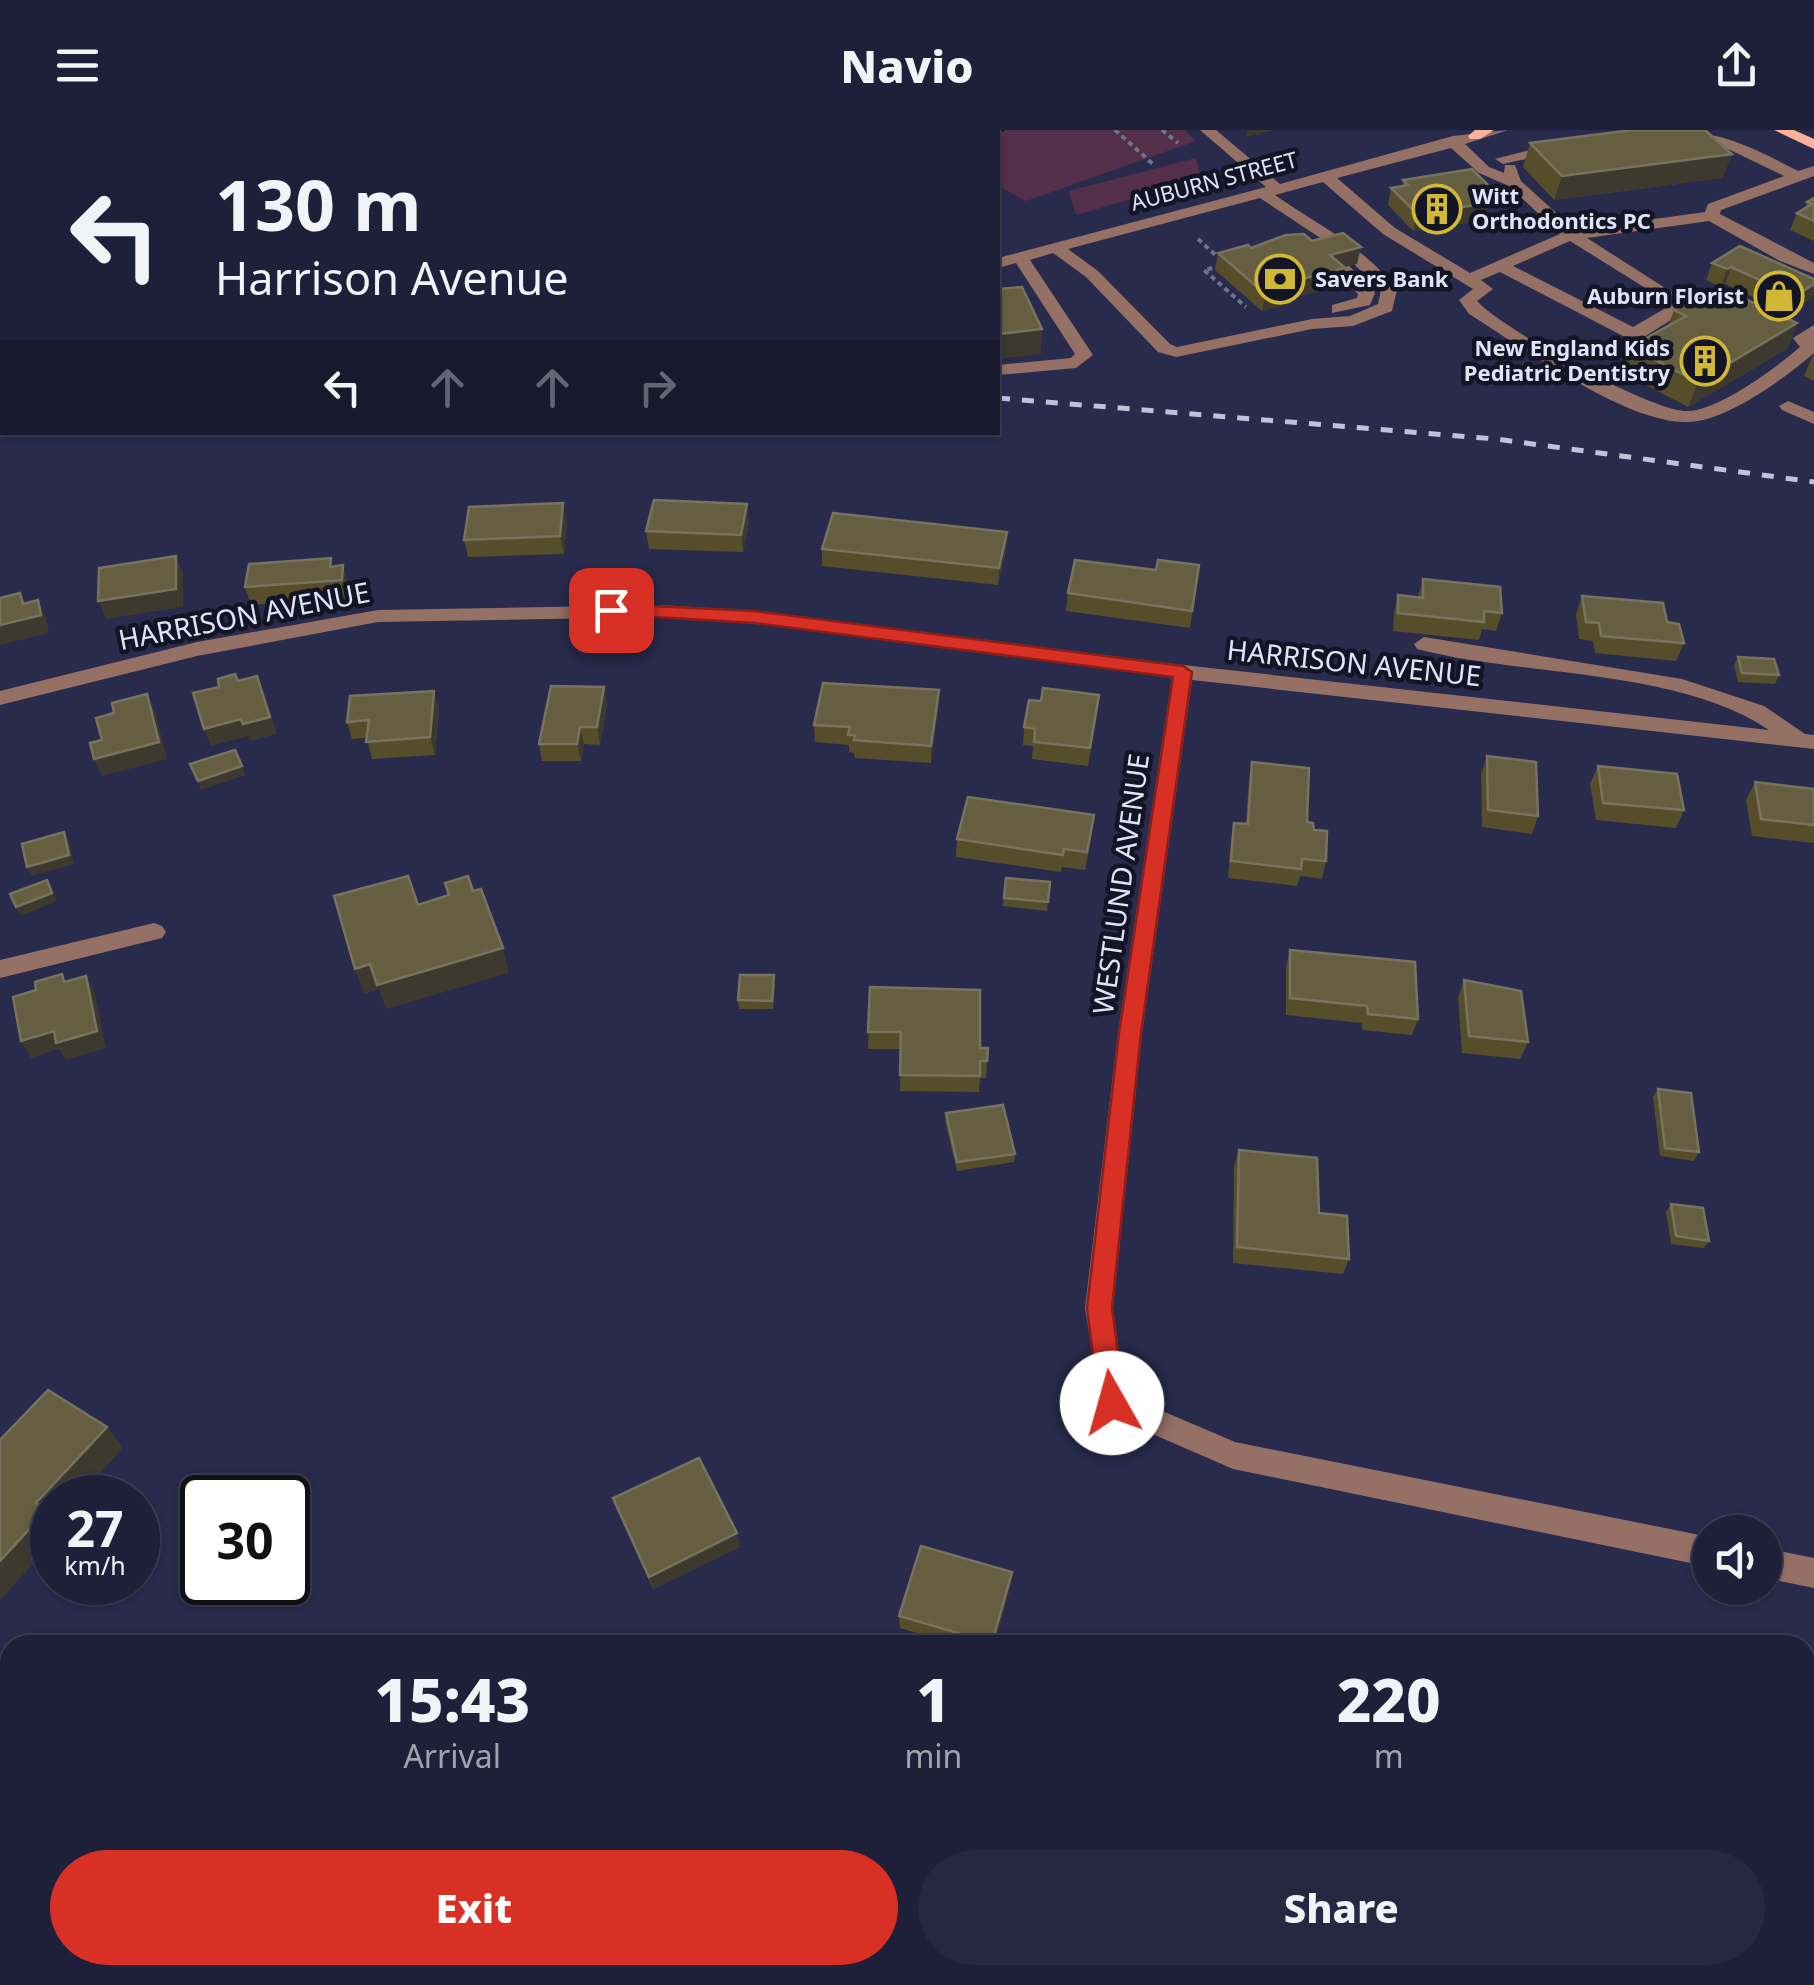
<!DOCTYPE html>
<style>
body{margin:0;font-family:"Noto Sans",sans-serif;background:#262841;color:#f1f3f6;height:100vh;display:flex;flex-direction:column;font-size:38px;white-space:nowrap}
*{box-sizing:border-box;margin:0}
p{font-size:32px;color:#a1a3ae}
.icon{flex:none;width:55px;height:55px;fill:none;stroke:currentColor;stroke-width:2;stroke-linecap:round;stroke-linejoin:round}
.map{position:relative;flex:1;overflow:hidden}
.side{position:absolute;left:0px;top:1505px;width:1815px;height:350px;display:flex;flex-direction:column;background:#1e2039;border-radius:30px 30px 0 0;box-shadow:0 2px 8px #0004,0 0 0 2px #3c3e53}
.side>*{flex:none}
.top-card{position:absolute;left:0px;top:0px;width:1000px;height:305px;box-shadow:0 2px 8px #0004,0 0 0 2px #3c3e53;background:#1e2039;color:#f1f3f6;overflow:hidden}
.fabs{position:absolute;left:1692px;top:1385px;display:grid;gap:20px}
.fabs a{display:grid;place-items:center;width:90px;height:90px;border-radius:50%;background:#1e2039;box-shadow:0 2px 8px #0004,0 0 0 2px #3c3e53;font-size:50px}
.speed{position:absolute;left:30px;top:1345px;display:flex;gap:20px;font-size:50px;font-weight:700;text-align:center}
.speed>*{display:grid;place-content:center;width:130px;height:130px;border-radius:50%;background:#1e2039;box-shadow:0 2px 8px #0004,0 0 0 2px #3c3e53;line-height:1}
.speed small{font-size:25px;font-weight:400}
.speed .limit{border:5px solid #111;border-radius:15px;background:#fff;color:#111}
.pin{position:absolute;display:grid;place-items:center;width:85px;height:85px;color:#fff;margin:-42px;border-radius:20px;box-shadow:0 5px 15px #0006}
.me{position:absolute;width:110px;margin:-55px;rotate:353deg;stroke-linejoin:round;filter:drop-shadow(0 0 8px #0008)}
.turn{display:flex;align-items:center;gap:35px;height:210px;padding:0 50px;font-size:45px}
.turn .icon{width:130px;height:130px;stroke-width:2.5}
.turn b{display:block;font-size:70px;line-height:85px}
.lanes{display:flex;align-items:center;height:95px;padding:0 50px;background:#0003;justify-content:center;gap:50px;direction:ltr}
.lanes .off{opacity:.35}
.eta{display:flex;justify-content:space-evenly;align-items:center;height:170px;text-align:center}
.eta b{font-size:60px;font-weight:800;line-height:70px}
.button{display:flex;gap:20px;margin-top:auto;padding:20px 50px}
.button a{flex:1;height:115px;border-radius:60px;background:#d93025;color:#fff;font-size:40px;font-weight:800;line-height:115px;text-align:center}
.button a+a{background:#262841;color:#f1f3f6}
header{display:flex;justify-content:space-between;align-items:center;height:130px;padding:0 50px;background:#1e2039;font-size:45px;font-weight:800}
.map>svg:first-child{display:block}
.built{fill:#30345a}
.green{fill:#542f4a}
.water{fill:#09181c}
.lines{fill:none;stroke-linecap:round;stroke-linejoin:round}
.path{stroke:#6e718e;stroke-width:4;stroke-dasharray:5 4;stroke-linecap:butt}
.minor{fill:#957165;fill-rule:evenodd}
.major{fill:#fcb19a;fill-rule:evenodd}
.rail{stroke:#bfc3da;stroke-width:5;stroke-dasharray:12 12;stroke-linecap:butt}
.wall{fill:#564e2b}
.shaded-wall{fill:#3e392f}
.building{fill:#655e41;stroke:#78735e;stroke-width:2.5}
.route{fill:#d93025;stroke:#8d1f18;stroke-width:2.5}
.labels{text-anchor:middle;stroke-width:9;stroke-linejoin:round;paint-order:stroke}
.far-street-label{font-size:22px;fill:#e0e4f9;stroke:#141524}
.far-poi-label{font-size:22px;font-weight:bold;fill:#e0e4f9;stroke:#141524;text-anchor:start}
.street-label{font-size:28px;fill:#e0e4f9;stroke:#141524}
</style>
<header><svg class="icon" aria-label="menu" viewBox="0 0 24 24"><path d="M4 6h16M4 12h16M4 18h16"/></svg>Navio<svg class="icon" aria-label="share" viewBox="0 0 24 24"><path d="M12 15V3M7 8l5-5 5 5M5 13v7h14v-7"/></svg></header>
<div class="map">
<svg width="1814" height="1855" viewBox="0 0 1814 1855">
<rect width="100%" height="100%" fill="#282b4c"/>
<polygon class="built" points="0,0 423,0 2,2 0,132"/>
<g class="green">
<polygon points="504,0 1184,0 1196,11 1026,71 998,56 998,2"/>
<polygon points="1196,28 1201,49 1076,85 1069,61"/>
</g>
<polygon class="water" points="529,0 1005,0 998,5"/>
<g class="lines">
<g class="path">
<polyline points="1115,0 1154,35"/>
<polyline points="1162,0 1178,13"/>
<polyline points="1198,109 1222,131"/>
<polyline points="1221,136 1204,140 1246,177"/>
</g>
<g class="minor">
<path d="M1200,0h16l64,54 173,-48 55,-6 -43,14 24,23 15,6 1,-8h10l6,16 54,49 130,-18 3,-8 76,-28 -60,-29 -43,-8v-6c41,-3 82,20 117,38l16,-5v10l-93,34 -1,4 94,49v11l-34,-13 -71,-40 -122,17 100,64 -2,9 -41,26 -21,-1 -123,-64 -19,8 12,9 -16,12c24,27 175,111 210,110 31,0 90,-44 113,-64l-7,-9 21,-13v28c-29,25 -88,69 -127,69 -62,1 -165,-75 -218,-108l-10,-14 14,-11 -90,-55 -60,-52 -48,13c43,30 90,52 122,95l-5,21 -39,15 -41,3 -136,28 -18,-5 -72,-75 -33,-24 -23,7 63,95 -17,13 -78,7v-10l73,-7 4,-4 -59,-91 -18,5v-10l268,-71zM1451,18l28,25 30,13 51,48 -90,39 -75,-45 -58,-50zM1260,68l80,53 41,39 -3,14 -28,12 -38,3 -135,28 -7,-3 -72,-73 -30,-22zM1570,111l101,63v1l-38,22 -120,-61z"/>
<polygon points="1557,13 1565,18 1562,21 1503,34 1495,29"/>
<polygon points="1336,135 1348,135 1373,159 1375,163 1370,175 1332,183 1332,175 1357,168 1358,164 1336,141"/>
<polygon points="1788,271 1814,282 1814,294 1782,280 1779,276"/>
<path d="M660,475l95,6 428,54 586,65c-92,-62 -245,-53 -352,-81l-3,-5 10,-7 258,42 82,27 41,28 9,1v14l-622,-69 -50,353 -29,275 12,87 110,47 475,95v30l-477,-98 -131,-57 -17,-104 33,-275 54,-356 -417,-54 -95,-6 -282,5 -181,34 -197,49v-14l197,-49 181,-32z"/>
<polygon points="154,793 162,796 166,802 162,808 0,848 0,830"/>
<polygon points="1765,1418 1814,1428 1814,1458 1765,1448"/>
<polygon points="0,1741 10,1745 10,1782 0,1778"/>
<polygon points="113,1845 159,1845 164,1855 118,1855"/>
</g>
<g class="major">
<polygon points="1475,0 1494,0 1480,9 1470,9 1468,6"/>
<polygon points="1774,0 1794,0 1814,9 1814,19"/>
</g>
<polyline class="rail" points="998,268 1496,309 1814,352"/>
</g>
<g class="wall">
<polygon points="1530,13 1723,48 1554,70 1523,37"/>
<polygon points="1403,50 1494,61 1490,78 1487,78 1484,90 1413,101 1388,75 1391,58 1402,56"/>
<polygon points="1814,68 1814,111 1790,100 1797,83 1804,79 1807,72"/>
<polygon points="1312,111 1357,134 1344,137 1342,155 1293,168 1292,173 1262,181 1215,140 1218,123"/>
<polygon points="1712,133 1814,149 1814,163 1812,168 1788,183 1725,154 1721,157 1706,150"/>
<polygon points="1710,173 1797,193 1787,219 1688,277 1621,242 1630,217 1668,196 1674,180"/>
<polygon points="1814,222 1814,251 1804,246"/>
<polygon points="567,391 564,424 468,427 464,410"/>
<polygon points="749,392 743,422 649,419 646,401"/>
<polygon points="1007,402 1006,420 998,455 822,436 822,419"/>
<polygon points="1199,435 1190,498 1066,481 1068,463 1156,440"/>
<polygon points="334,436 348,453 347,468 251,475 245,457"/>
<polygon points="1423,449 1502,483 1496,501 1482,499 1479,510 1393,501 1394,483 1398,465 1418,467"/>
<polygon points="1582,466 1684,513 1676,531 1595,523 1593,511 1579,509 1576,484"/>
<polygon points="1738,527 1779,545 1775,554 1738,552 1734,536"/>
<polygon points="604,557 607,575 600,615 584,614 581,631 542,631 539,614"/>
<polygon points="939,560 938,578 931,633 855,628 854,623 849,622 849,615 815,612 814,595"/>
<polygon points="439,578 435,625 372,629 367,608 352,609 347,592"/>
<polygon points="1097,582 1088,636 1032,629 1033,616 1023,615 1024,597"/>
<polygon points="1487,626 1538,686 1532,704 1482,697 1481,644"/>
<polygon points="1252,632 1314,700 1326,731 1322,749 1300,746 1297,756 1228,748 1231,710 1234,693 1246,694 1249,649"/>
<polygon points="1598,636 1684,680 1676,698 1596,690 1590,654"/>
<polygon points="1755,652 1814,659 1814,713 1752,706 1746,670"/>
<polygon points="1092,703 1085,740 1062,737 1061,742 956,727 957,709"/>
<polygon points="1050,752 1047,781 1003,776 1004,768"/>
<polygon points="1290,820 1418,889 1412,905 1362,900 1362,893 1286,885 1286,837"/>
<polygon points="1464,850 1528,912 1520,929 1462,923 1458,867"/>
<polygon points="775,854 773,879 739,879 738,870"/>
<polygon points="870,857 980,918 988,918 986,948 980,948 979,962 900,961 901,919 868,919"/>
<polygon points="1658,959 1699,1022 1694,1031 1660,1026 1653,967"/>
<polygon points="946,983 1015,1024 1014,1032 957,1041 945,991"/>
<polygon points="1239,1020 1319,1083 1349,1129 1343,1144 1233,1133 1234,1036"/>
<polygon points="1671,1074 1709,1111 1704,1118 1671,1114 1666,1082"/>
<polygon points="613,1368 740,1417 653,1459 618,1382"/>
<polygon points="1012,1442 1011,1454 994,1515 956,1515 900,1498 899,1486"/>
</g>
<g class="shaded-wall">
<polygon points="1247,0 1274,0 1246,7"/>
<polygon points="1732,24 1723,48 1554,70 1562,46"/>
<polygon points="1494,61 1490,78 1487,78 1484,90 1413,101 1417,84 1478,63"/>
<polygon points="1361,117 1357,134 1326,142 1330,125"/>
<polygon points="1731,137 1725,154 1721,157 1727,139"/>
<polygon points="1345,138 1342,155 1293,168 1292,173 1262,181 1265,164 1291,152"/>
<polygon points="1814,154 1814,163 1812,168 1788,183 1795,166"/>
<polygon points="1797,193 1787,219 1688,277 1698,252"/>
<polygon points="1042,199 1041,224 998,229 998,204"/>
<polygon points="563,373 567,391 564,424 560,406"/>
<polygon points="747,374 749,392 743,422 741,405"/>
<polygon points="1007,402 1006,420 998,455 999,438"/>
<polygon points="176,426 183,444 183,477 106,489 98,471"/>
<polygon points="343,435 348,453 347,468 342,450"/>
<polygon points="20,463 29,480 38,470 46,488 49,503 0,515 0,495 23,474"/>
<polygon points="257,546 277,604 250,611 248,606 211,616 204,599"/>
<polygon points="604,557 607,575 600,615 597,597"/>
<polygon points="939,560 938,578 931,633 931,616"/>
<polygon points="434,561 439,578 435,625 430,607"/>
<polygon points="147,564 155,582 167,629 102,646 94,629"/>
<polygon points="580,597 584,614 581,631 577,614"/>
<polygon points="242,636 245,645 201,660 198,651"/>
<polygon points="64,702 69,710 74,734 32,746 27,737"/>
<polygon points="47,750 57,771 21,786 16,777"/>
<polygon points="503,818 509,843 386,879 379,859 364,864 355,839 370,834"/>
<polygon points="86,846 95,863 106,918 66,930 59,919 31,928 21,911"/>
<polygon points="107,1297 123,1318 77,1368 52,1368 52,1413 0,1470 0,1431 36,1373"/>
<polygon points="737,1403 740,1417 653,1459 649,1447"/>
<polygon points="1012,1442 1011,1454 994,1515 992,1515"/>
<polygon points="655,1845 665,1845 661,1855 651,1855"/>
</g>
<g class="building">
<polygon points="1632,0 1705,0 1732,24 1562,46 1530,13"/>
<polygon points="1472,39 1494,61 1478,63 1489,73 1417,84 1391,58 1408,55 1403,50"/>
<polygon points="1814,68 1814,91 1797,83 1812,74 1807,72"/>
<polygon points="1343,103 1361,117 1330,125 1345,138 1291,152 1295,156 1265,164 1218,123 1248,115 1251,118 1286,105 1304,104 1312,111"/>
<polygon points="1740,116 1814,149 1814,154 1795,166 1731,137 1727,139 1712,133"/>
<polygon points="998,154 1000,159 1022,157 1042,199 998,204"/>
<polygon points="1730,162 1797,193 1698,252 1630,217 1686,186 1674,180 1697,167 1710,173"/>
<polygon points="654,370 747,374 741,405 646,401"/>
<polygon points="563,373 560,406 464,410 469,377"/>
<polygon points="833,383 1007,402 999,438 822,419"/>
<polygon points="176,426 176,459 98,471 99,438"/>
<polygon points="331,428 330,437 343,435 342,450 245,457 249,434"/>
<polygon points="1075,430 1156,440 1158,430 1199,435 1192,481 1068,463"/>
<polygon points="1423,449 1500,457 1502,483 1484,481 1484,492 1398,483 1398,465 1423,468"/>
<polygon points="20,463 23,474 38,470 41,485 0,495 0,468"/>
<polygon points="1582,466 1663,473 1667,492 1679,494 1684,513 1601,506 1599,493 1586,492"/>
<polygon points="1738,527 1774,529 1779,545 1742,543"/>
<polygon points="235,544 238,551 257,546 270,587 243,594 241,589 204,599 193,563 219,557 218,549"/>
<polygon points="823,553 939,560 931,616 854,610 855,605 848,605 850,597 814,595"/>
<polygon points="551,556 604,557 597,597 580,597 577,614 539,614"/>
<polygon points="1043,558 1099,565 1090,618 1034,612 1035,599 1024,597 1029,570 1041,571"/>
<polygon points="434,561 430,607 366,612 369,590 347,592 350,566"/>
<polygon points="147,564 159,612 94,629 90,613 102,610 96,588 114,583 112,573"/>
<polygon points="235,620 242,636 198,651 190,634"/>
<polygon points="1487,626 1536,632 1538,686 1488,680"/>
<polygon points="1252,632 1309,638 1307,692 1313,693 1314,700 1327,701 1326,731 1302,729 1301,739 1231,731 1234,693 1248,694"/>
<polygon points="1598,636 1677,644 1684,680 1603,673"/>
<polygon points="1755,652 1814,659 1814,695 1761,689"/>
<polygon points="968,667 1094,685 1087,722 1064,719 1063,725 957,709"/>
<polygon points="64,702 69,725 27,737 22,714"/>
<polygon points="408,746 418,775 449,765 445,753 468,746 473,761 481,759 503,818 377,855 370,834 355,839 334,766"/>
<polygon points="1006,748 1050,752 1048,772 1004,768"/>
<polygon points="47,750 52,763 16,777 10,764"/>
<polygon points="1290,820 1415,832 1418,889 1368,884 1367,876 1290,868"/>
<polygon points="62,844 64,852 86,846 97,901 56,913 54,901 21,911 13,867 36,860 35,852"/>
<polygon points="740,845 774,845 772,871 738,870"/>
<polygon points="1464,850 1521,861 1528,912 1469,906"/>
<polygon points="870,857 980,860 980,918 988,918 987,931 980,931 980,946 900,945 901,902 868,902"/>
<polygon points="1658,959 1691,963 1699,1022 1665,1018"/>
<polygon points="1003,975 1015,1024 957,1032 946,983"/>
<polygon points="1239,1020 1317,1028 1319,1083 1347,1086 1349,1129 1237,1117"/>
<polygon points="1671,1074 1703,1078 1709,1111 1676,1106"/>
<polygon points="48,1260 107,1297 36,1373 47,1380 0,1431 0,1310"/>
<polygon points="699,1328 737,1403 649,1447 613,1368"/>
<polygon points="921,1416 1012,1442 992,1513 899,1486"/>
<polygon points="1042,1508 1063,1515 1039,1515"/>
<polygon points="562,1845 655,1845 651,1855 558,1855"/>
<polygon points="812,1845 890,1845 886,1855 808,1855"/>
</g>
<polygon class="route" points="611,474 754,481 1183,536 1192,542 1141,903 1112,1178 1125,1273 1121,1281 1112,1285 1102,1281 1099,1273 1087,1178 1119,903 1173,547 754,493 605,484 602,480"/>
<defs>
<g id="building-ring" transform="scale(2.5)"><circle r="9.5" fill="#141524" stroke="#d0b736" stroke-width="1.5"/><path d="M-4-6H4V6H1V3H-1V6H-4ZM-2.5-4.3h1.7v1.8h-1.7ZM.8-4.3h1.7v1.8H.8ZM-2.5-1h1.7V.8h-1.7ZM.8-1h1.7V.8H.8Z" fill="#d0b736"/></g>
<g id="bank-ring" transform="scale(2.5)"><circle r="9.5" fill="#141524" stroke="#d0b736" stroke-width="1.5"/><path d="M-6-4H6V4H-6ZM0-2.3a2.3 2.3 0 1 0 0 4.6a2.3 2.3 0 1 0 0-4.6Z" fill="#d0b736"/></g>
<g id="shop-ring" transform="scale(2.5)"><circle r="9.5" fill="#141524" stroke="#d0b736" stroke-width="1.5"/><path d="M-5-2.5h2.3a2.7 3.5 0 0 1 5.4 0H5L5.5 6h-11ZM-1.5-2.5h3a1.5 2.3 0 0 0-3 0Z" fill="#d0b736"/></g>
</defs>
<g fill-rule="evenodd">
<use href="#building-ring" x="1437" y="79"/>
<use href="#bank-ring" x="1280" y="149"/>
<use href="#shop-ring" x="1779" y="166"/>
<use href="#building-ring" x="1705" y="231"/>
</g>
<g class="labels">
<g class="far-street-label">
<text transform="translate(1214 51) rotate(-15)" y="8">AUBURN STREET</text>
</g>
<g class="far-poi-label">
<text x="1472" y="74">Witt<tspan x="1472" dy="25">Orthodontics PC</tspan></text>
<text x="1315" y="157">Savers Bank</text>
<text x="1744" y="174" text-anchor="end">Auburn Florist</text>
<text x="1670" y="226" text-anchor="end">New England Kids<tspan x="1670" dy="25">Pediatric Dentistry</tspan></text>
</g>
<g class="street-label">
<text transform="translate(244 486) rotate(-11)" y="10">HARRISON AVENUE</text>
<text transform="translate(1354 533) rotate(6)" y="10">HARRISON AVENUE</text>
<text transform="translate(1121 754) rotate(-82)" y="10">WESTLUND AVENUE</text>
</g>
</g>
</svg>
<div class="fabs">
<a><svg class="icon" aria-label="sound" viewBox="0 0 24 24"><path d="M4 9h4l5-4v14l-5-4H4zM17 9q2 3 0 6"/></svg></a>
</div>
<div class="speed"><div>27<small>km/h</small></div><div class="limit">30</div></div>
<div class="pin" style="left:611px;top:480px;background:#d93025"><svg class="icon" aria-label="arrive" viewBox="0 0 24 24"><path d="M6 21V4h12l-3 4 3 4H6"/></svg></div>
<svg class="me" style="left:1112px;top:1273px" viewBox="-20 -20 40 40"><circle r="19" fill="#fff"/><path d="M0-13L10 11 0 6-10 11z" fill="#d93025"/></svg>
<div class="top-card">
<div class="turn"><svg class="icon" aria-label="left" viewBox="0 0 24 24"><path d="M17 20v-9H6M10 6l-5 5 5 5"/></svg><div><b>130 m</b>Harrison Avenue</div></div>
<div class="lanes"><svg class="icon" aria-label="left" viewBox="0 0 24 24"><path d="M17 20v-9H6M10 6l-5 5 5 5"/></svg><svg class="icon off" aria-label="ahead" viewBox="0 0 24 24"><path d="M12 20V5M6 11l6-6 6 6"/></svg><svg class="icon off" aria-label="ahead" viewBox="0 0 24 24"><path d="M12 20V5M6 11l6-6 6 6"/></svg><svg class="icon off" aria-label="right" viewBox="0 0 24 24"><path d="M7 20v-9h11M14 6l5 5-5 5"/></svg></div>
</div>
<section class="side">
<div class="eta">
<div><b>15:43</b><p>Arrival</p></div>
<div><b>1</b><p>min</p></div>
<div><b>220</b><p>m</p></div>
</div>
<div class="button"><a>Exit</a><a>Share</a></div>
</section>
</div>
